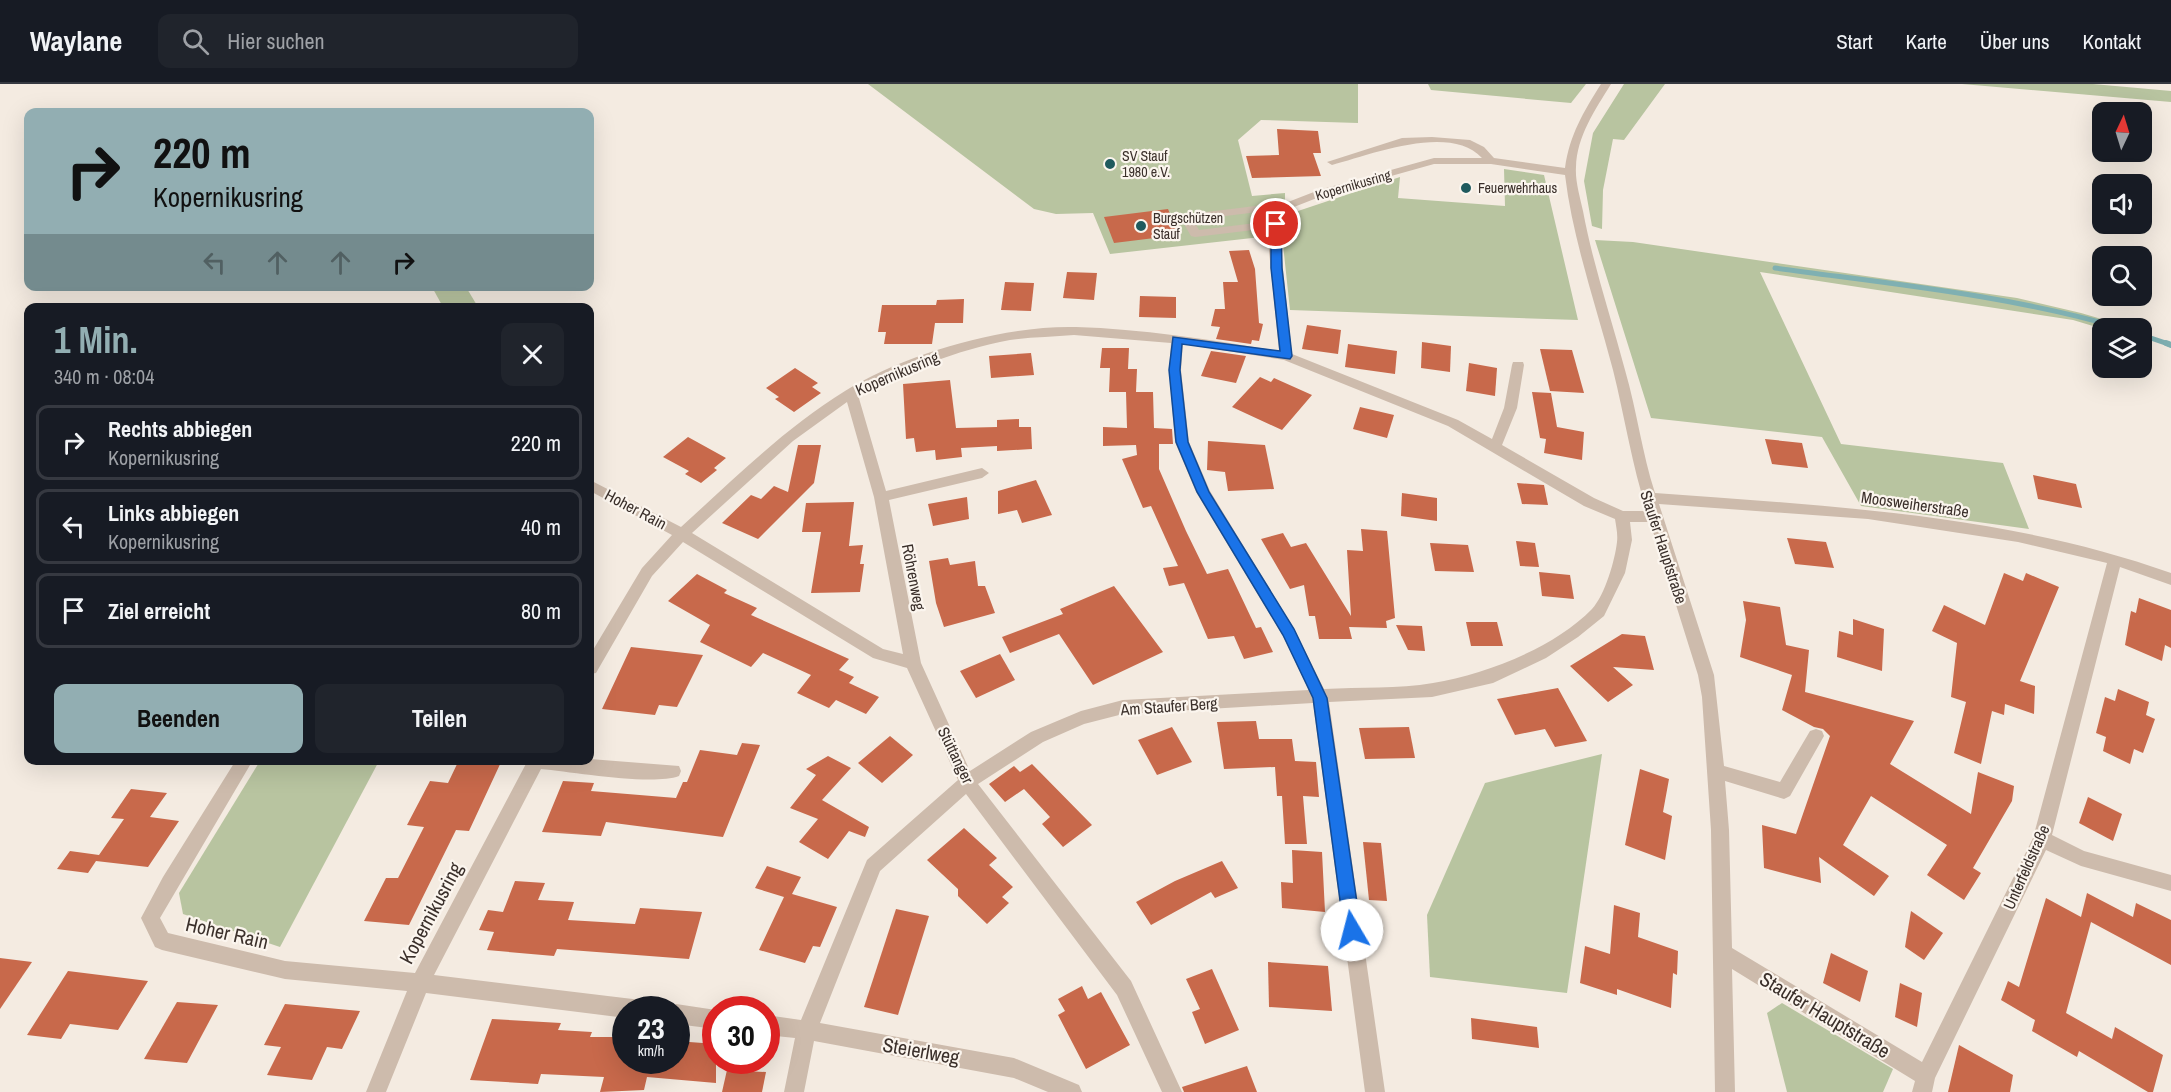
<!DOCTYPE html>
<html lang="de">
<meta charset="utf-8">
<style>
body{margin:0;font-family:"Archivo Narrow",sans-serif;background:#20242c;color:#f1f3f6;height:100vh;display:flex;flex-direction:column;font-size:22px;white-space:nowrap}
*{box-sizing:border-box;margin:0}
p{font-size:20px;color:#9ea1a6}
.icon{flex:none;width:33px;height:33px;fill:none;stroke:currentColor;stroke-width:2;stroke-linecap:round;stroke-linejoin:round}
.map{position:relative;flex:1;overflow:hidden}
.sheet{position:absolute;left:24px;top:219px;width:570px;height:462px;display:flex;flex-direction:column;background:#171b24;border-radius:12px;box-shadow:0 6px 24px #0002}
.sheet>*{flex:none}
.top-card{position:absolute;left:24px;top:24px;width:570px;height:183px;border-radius:12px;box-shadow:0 6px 24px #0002;background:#92aeb2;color:#111;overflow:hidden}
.needle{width:39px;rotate:4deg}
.fabs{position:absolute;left:2092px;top:18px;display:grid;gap:12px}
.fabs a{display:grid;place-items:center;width:60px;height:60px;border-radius:12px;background:#171b24;box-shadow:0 6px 24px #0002;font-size:30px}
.speed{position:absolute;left:612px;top:912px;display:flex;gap:12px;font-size:30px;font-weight:700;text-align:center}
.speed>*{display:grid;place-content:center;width:78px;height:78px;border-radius:50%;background:#171b24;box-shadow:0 6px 24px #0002;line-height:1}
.speed small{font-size:15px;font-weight:400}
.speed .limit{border:9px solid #d22;background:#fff;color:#111}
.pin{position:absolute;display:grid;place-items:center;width:51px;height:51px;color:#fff;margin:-26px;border:3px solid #fff;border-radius:50%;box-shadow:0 2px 6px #0007}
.me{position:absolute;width:66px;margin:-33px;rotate:352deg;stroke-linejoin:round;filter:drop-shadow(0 0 4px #0008)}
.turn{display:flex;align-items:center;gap:21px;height:126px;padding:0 30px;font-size:27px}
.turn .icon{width:78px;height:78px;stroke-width:2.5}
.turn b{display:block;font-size:42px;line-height:51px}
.lanes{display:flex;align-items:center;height:57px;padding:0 30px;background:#0003;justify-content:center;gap:30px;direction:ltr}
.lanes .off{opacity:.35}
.round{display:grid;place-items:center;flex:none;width:63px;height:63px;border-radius:12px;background:#20242c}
.overview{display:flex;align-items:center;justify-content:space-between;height:102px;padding:0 30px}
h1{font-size:36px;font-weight:800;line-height:45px;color:#92aeb2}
.action{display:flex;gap:12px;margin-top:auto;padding:12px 30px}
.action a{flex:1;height:69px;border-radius:12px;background:#92aeb2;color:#111;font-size:24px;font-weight:800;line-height:69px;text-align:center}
.action a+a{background:#20242c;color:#f1f3f6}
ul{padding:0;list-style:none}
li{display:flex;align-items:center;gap:18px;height:75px;margin:0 12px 9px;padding:0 18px;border:3px solid #363941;border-radius:12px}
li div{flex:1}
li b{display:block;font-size:22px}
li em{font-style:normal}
header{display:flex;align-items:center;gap:36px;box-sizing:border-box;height:84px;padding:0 30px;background:#171b24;border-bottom:2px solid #363941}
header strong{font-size:28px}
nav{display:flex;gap:33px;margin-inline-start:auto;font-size:21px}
.search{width:420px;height:54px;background:#20242c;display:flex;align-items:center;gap:15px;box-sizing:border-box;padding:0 21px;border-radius:12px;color:#9ea1a6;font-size:22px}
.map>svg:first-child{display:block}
.green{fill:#b8c4a0}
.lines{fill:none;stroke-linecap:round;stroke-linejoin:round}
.stream-far1{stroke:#7fb0b2;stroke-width:5}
.stream{stroke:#7fb0b2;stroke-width:6}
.building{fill:#c8694b}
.minor{fill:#cdbbac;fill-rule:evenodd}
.route{fill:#1a73e8;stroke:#114b97;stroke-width:1.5}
.poi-dot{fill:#1f5a5e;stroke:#fbf5ee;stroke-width:2}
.labels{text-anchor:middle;stroke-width:4.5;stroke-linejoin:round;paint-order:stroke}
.far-poi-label{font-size:14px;fill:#3b302b;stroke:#fbf5ee;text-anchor:start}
.far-street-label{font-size:14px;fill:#3b302b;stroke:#fbf5ee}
.street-label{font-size:16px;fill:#3b302b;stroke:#fbf5ee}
.near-street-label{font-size:20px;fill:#3b302b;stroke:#fbf5ee}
</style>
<header>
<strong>Waylane</strong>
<div class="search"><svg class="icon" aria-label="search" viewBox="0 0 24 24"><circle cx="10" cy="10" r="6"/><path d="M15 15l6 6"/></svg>Hier suchen</div>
<nav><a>Start</a><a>Karte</a><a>Über uns</a><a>Kontakt</a></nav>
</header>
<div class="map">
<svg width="2171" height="1008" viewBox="0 0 2171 1008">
<rect width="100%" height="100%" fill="#f4ebe1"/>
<g class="green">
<path d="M868,0h490v39l-97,-3 -23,20 14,56 33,-3v8c-10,12 -14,20 -15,35l-160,18 -17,-41 -37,1 -22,-5z"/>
<polygon points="1428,0 1586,0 1571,19 1431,6"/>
<polygon points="1624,0 1665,0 1624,56 1613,55 1603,106 1602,145 1592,142 1584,97 1593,49"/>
<polygon points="1962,0 2093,0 2171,7 2171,18"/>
<polygon points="1504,85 1544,91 1578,236 1290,226 1282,151 1295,128 1400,93 1398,114 1505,122"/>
<polygon points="1595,156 1633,158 2017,214 2081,229 2132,244 2103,245 2073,236 1760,188 1841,360 2003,379 2029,445 1861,422 1822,353 1651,334"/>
<polygon points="432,203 466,203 478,223 443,223"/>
<polygon points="1602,670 1567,909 1430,893 1427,831 1485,699"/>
<polygon points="260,677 379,677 280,863 183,830 179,809"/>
<polygon points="1782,919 1893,985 1883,1008 1787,1008 1767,929"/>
</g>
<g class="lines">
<g class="stream-far1">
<path d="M1775,184c116,16 233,27 346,60"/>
<polyline points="2142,251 2171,261"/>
</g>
<polyline class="stream" points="2166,259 2171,261"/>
</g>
<g class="building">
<polygon points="1277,45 1318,47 1321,69 1313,69 1321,92 1252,94 1246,72 1279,71"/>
<polygon points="1168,125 1179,151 1114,159 1104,133"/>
<polygon points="1249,166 1255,185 1259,239 1263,240 1259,257 1252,256 1251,260 1216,255 1220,243 1211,242 1215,225 1225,225 1223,198 1238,198 1229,167"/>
<polygon points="1067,188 1097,189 1094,216 1063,214"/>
<polygon points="1005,198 1034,199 1031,227 1001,226"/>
<polygon points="1140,212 1176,213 1176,234 1139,233"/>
<polygon points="964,215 963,239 935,239 932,260 884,260 886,248 878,248 882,221 936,221 937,216"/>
<polygon points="1307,241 1341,246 1338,270 1302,265"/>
<polygon points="1422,258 1451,262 1450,288 1421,284"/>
<polygon points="1348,260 1397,267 1395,290 1345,283"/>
<polygon points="1102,264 1129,264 1128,285 1137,285 1136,308 1153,308 1154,344 1172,345 1173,360 1159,360 1159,385 1186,447 1207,490 1228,485 1256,544 1261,543 1273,568 1244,575 1234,552 1208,555 1184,499 1169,502 1163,484 1178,482 1151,422 1143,424 1122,375 1137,371 1136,361 1103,362 1103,343 1127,344 1126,308 1109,308 1110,284 1100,284"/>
<polygon points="1540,265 1572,266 1584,309 1550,307"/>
<polygon points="1211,267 1246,272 1236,299 1201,292"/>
<polygon points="1031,269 1034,291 991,294 989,272"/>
<polygon points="1469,279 1497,284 1495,312 1466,307"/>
<polygon points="795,284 818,299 812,303 821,309 794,328 775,315 779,313 766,304"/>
<polygon points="1260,293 1271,298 1274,294 1312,311 1282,346 1232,323"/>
<polygon points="950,296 956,344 997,343 997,336 1019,335 1019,343 1031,343 1032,365 997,367 997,362 961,364 962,373 936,376 935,366 916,368 914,354 906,355 903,300"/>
<polygon points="1532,308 1551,309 1557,343 1584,348 1582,376 1544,369 1546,355 1540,354"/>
<polygon points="1360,323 1394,331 1387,354 1353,345"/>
<polygon points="688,353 726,374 714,384 717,386 701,399 685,390 689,387 663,373"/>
<polygon points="1765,355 1802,359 1808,384 1772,380"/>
<polygon points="1208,357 1265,361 1274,405 1228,407 1225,388 1207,386"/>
<polygon points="798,361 821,361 814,399 758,455 722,439 751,411 761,415 774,402 788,408"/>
<polygon points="2033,391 2076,400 2082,424 2038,415"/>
<polygon points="1036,396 1052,431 1022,439 1017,426 998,430 998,407"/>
<polygon points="1517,399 1544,401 1548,421 1522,420"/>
<polygon points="1402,409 1437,414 1437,437 1401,432"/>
<polygon points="967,413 969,435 933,442 928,420"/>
<polygon points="854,418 849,462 863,461 860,480 864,480 860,508 811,509 821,448 802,448 806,419"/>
<polygon points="1361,445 1387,447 1395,534 1386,537 1387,544 1349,543 1352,555 1319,555 1315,532 1309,532 1304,501 1290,505 1261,455 1283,449 1291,463 1306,459 1351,532 1347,466 1363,467"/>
<polygon points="1787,454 1826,458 1834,484 1795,480"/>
<polygon points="1516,457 1535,459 1539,483 1520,482"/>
<polygon points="1430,459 1468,461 1474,488 1435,487"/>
<polygon points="948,474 950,481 975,477 978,502 985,502 995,529 944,543 936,519 929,477"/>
<polygon points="1539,488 1570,491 1574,515 1542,512"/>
<polygon points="2004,489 2023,497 2026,489 2059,503 2020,597 2035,602 2034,630 2005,620 2004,631 1992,627 1981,680 1954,669 1966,618 1951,613 1957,559 1932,547 1944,521 1985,541"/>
<polygon points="697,490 727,506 724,509 757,524 751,531 849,575 839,586 854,593 849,599 879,613 866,630 836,616 829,624 797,609 811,591 763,569 751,583 700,558 710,541 668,517"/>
<polygon points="1114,502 1163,568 1093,601 1059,550 1010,569 1002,553 1063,530 1060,525"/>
<polygon points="2139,514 2171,526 2171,564 2165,561 2162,577 2125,561 2131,527 2136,529"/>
<polygon points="1743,517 1780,523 1786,561 1809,566 1805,608 1914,637 1890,680 1971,730 1978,688 2014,702 2012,717 1973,784 1981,789 1964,816 1927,791 1947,761 1871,712 1843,761 1889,792 1874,812 1819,773 1821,799 1764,784 1762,741 1796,750 1830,652 1823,645 1814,643 1782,626 1792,591 1740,573 1746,536"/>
<polygon points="1853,535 1884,545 1882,587 1837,573 1839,547 1853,551"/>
<polygon points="1466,538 1497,538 1503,562 1471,562"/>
<polygon points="1396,541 1422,542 1425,567 1408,566"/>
<polygon points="1622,550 1645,552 1654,586 1613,583 1633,601 1608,618 1570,582"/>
<polygon points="631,563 703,571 677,623 659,621 655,631 602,625"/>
<polygon points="1000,570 1015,596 976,614 960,587"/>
<polygon points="1558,604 1587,657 1555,663 1545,645 1515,651 1497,615"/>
<polygon points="2118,605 2149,618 2146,631 2155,635 2143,669 2134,665 2130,680 2103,667 2106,653 2096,649 2105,613 2115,617"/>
<polygon points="1256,637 1259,655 1292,655 1295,677 1316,678 1319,713 1303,712 1307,760 1285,760 1282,712 1277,712 1275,683 1224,685 1217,638"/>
<polygon points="1172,643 1192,678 1157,691 1138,656"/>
<polygon points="1409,643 1415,674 1365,675 1359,644"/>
<polygon points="890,652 913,671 882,699 858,679"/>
<polygon points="742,659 760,661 723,753 606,738 601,752 542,748 563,697 594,699 591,707 676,714 683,698 687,698 700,666 737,671"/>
<polygon points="828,672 851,684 822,716 869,743 865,753 849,747 828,775 799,758 818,735 790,724 816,691 806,685"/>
<polygon points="459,676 502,676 469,747 456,746 409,841 364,837 386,794 398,794 424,743 407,741 430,697 448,699"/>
<polygon points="1032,680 1092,741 1063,763 1042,740 1050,733 1024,705 1005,718 989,700 1014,682 1020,688"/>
<polygon points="1640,685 1669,695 1663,728 1672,732 1665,776 1625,761"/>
<polygon points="131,705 167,709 150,733 179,737 148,783 96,777 88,789 57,785 70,767 99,771 124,735 111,734"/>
<polygon points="2088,713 2122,730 2113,757 2079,739"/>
<polygon points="964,744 997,774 989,781 1013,803 1002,813 1009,819 987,840 958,812 958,805 927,776"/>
<polygon points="1363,758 1381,759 1387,817 1369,816"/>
<polygon points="1292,766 1322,768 1325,828 1282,824 1281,798 1293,799"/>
<polygon points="1222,777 1238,804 1215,814 1211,808 1151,841 1136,818 1175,797"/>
<polygon points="767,782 801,793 792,810 837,823 820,863 813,862 805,879 759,866 784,813 755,804"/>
<polygon points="515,797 545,799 538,816 574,818 568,836 635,840 640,824 702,828 689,875 557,865 554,872 487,866 494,848 479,846 488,826 503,828"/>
<polygon points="2087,809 2133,833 2136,819 2171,836 2171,881 2091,838 2066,929 2112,955 2115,943 2163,971 2153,1008 2148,1008 2079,967 2077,973 2032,947 2035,936 2001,916 2008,897 2019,903 2046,814 2081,833"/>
<polygon points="1614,821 1640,829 1638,853 1678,867 1677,891 1673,889 1671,924 1617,905 1617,911 1580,899 1585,862 1610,870"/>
<polygon points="896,825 929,832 898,931 864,923"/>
<polygon points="1911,827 1943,849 1924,876 1905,863"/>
<polygon points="1831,869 1868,887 1860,918 1823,899"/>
<polygon points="0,874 32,878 0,925"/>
<polygon points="1268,878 1328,882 1332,927 1269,923"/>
<polygon points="1212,885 1239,946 1205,960 1192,928 1200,925 1186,895"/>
<polygon points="68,887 148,897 118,946 70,940 61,955 27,951"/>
<polygon points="1900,899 1922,909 1917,943 1895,933"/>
<polygon points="1082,902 1088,915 1101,908 1130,961 1086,985 1058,931 1065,927 1058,915"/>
<polygon points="177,918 218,921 187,979 144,975"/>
<polygon points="285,920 360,927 342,965 327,963 312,996 267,991 281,963 264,961"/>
<polygon points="1471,934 1537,943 1539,964 1472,955"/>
<polygon points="492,935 561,939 558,946 592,948 590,953 626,953 626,976 676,976 676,957 716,960 716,999 647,993 644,1006 600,1008 604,993 541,990 538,1000 470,996"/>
<polygon points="1959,961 2013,991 2010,1008 1948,1008"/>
<polygon points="1247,982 1257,1008 1184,1008 1182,1003"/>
<polygon points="727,986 766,988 762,1008 722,1008"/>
</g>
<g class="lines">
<g class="minor">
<path d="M1601,0h10c-16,26 -34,52 -35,83 -1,14 4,30 7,44 10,54 28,106 42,159 12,41 17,83 30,123 174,13 351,21 516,80v12l-51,-18 -68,268 32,16 87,24v16l-90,-25 -35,-16 -111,228 -3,14h-20l3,-11 -183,-112 3,123h-20l-4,-262 -9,-133 -4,-22 -48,-153h-20l2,18 -7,33 -21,43 -26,21 -32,21 -53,25 -61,14 -103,5 56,390h-20l-52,-389 -190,11 -39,10 -41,18 -65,42 153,197 51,111h-20l-45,-97 -151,-201 -86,77 -60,152 194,35 65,27 3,7h-34l-34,-14 -200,-37 -10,51h-20l11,-54 -29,-3v-20l35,5 66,-160 91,-80 -51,-112 -34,-10 -190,-116 -31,34 -56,97 -6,1v-19l52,-87 30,-33 -82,-44v-11l91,47c53,-48 104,-99 164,-136 61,-38 160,-66 231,-64 68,2 136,13 203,24l-11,-110 2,-13 -75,9 -4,-1 -11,-19 2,-2 106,-13 31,-12 115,-32h48c-32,-35 -112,-3 -150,7l-5,-3 75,-24 30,-1 38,3 14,7 10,11 71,10c5,-34 18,-55 36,-84zM1434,80h57l74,11c8,66 31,130 48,195 12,48 19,96 34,141h-24l-29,-13 -92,-53 15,-37 7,-43 -1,-3h-10l-1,3 -8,43 -12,31 -34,-19 -166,-66 -12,-113 2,-17 12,-17 33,-13zM1281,125l-9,12 -73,9 -6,-10zM1074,251l97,8 -2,27 6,72 21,50 87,144 26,54 -186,10 -42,11 -50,21 -61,39 -49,-108 -32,-163 93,-22 7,-5 -7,-5 -96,23 -28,-96c49,-24 98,-45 152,-55 20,-3 43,-3 64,-5zM1183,260l101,16 164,66 136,80 31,13c1,7 3,15 2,23 -2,18 -12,53 -25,67 -38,39 -106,65 -159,74 -35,6 -73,4 -109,6l-30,-60 -84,-138 -21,-49 -8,-72zM847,318l27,95 29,157 -20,-5 -191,-116 101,-92zM1659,420l209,15 150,23 89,21 -74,275 -111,224 -190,-114 -3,-118 -4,-49 59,18 6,-3 34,-60 -2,-5 -6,-2 -6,2 -30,51 -56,-16 -10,-91z"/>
<path d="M590,675l89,7 2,5 -2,5c-27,10 -106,-4 -138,-7l-107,206 207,25 7,3 2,7h-24v8l-200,-25 -40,99h-20l41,-101 -122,-12 -123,-29 -7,-3 -14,-29 22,-41 73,-117h17l-93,158 8,15 117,28 130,12 113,-213z"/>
<polygon points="676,920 716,926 716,945 676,940 676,926 668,926"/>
</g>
</g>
<polygon class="route" points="1276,137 1281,140 1282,184 1292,272 1290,275 1182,260 1180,286 1188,358 1209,408 1294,545 1327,614 1361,846 1358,851 1352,854 1346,851 1344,846 1313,614 1283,551 1197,408 1176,358 1169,286 1173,253 1280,267 1271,184 1271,140"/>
<g class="poi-dot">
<circle cx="1110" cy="80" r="6"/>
<circle cx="1466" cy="104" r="6"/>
<circle cx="1141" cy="142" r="6"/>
</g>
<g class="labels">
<g class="far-poi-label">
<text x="1122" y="77">SV Stauf<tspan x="1122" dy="16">1980 e.V.</tspan></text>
<text x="1478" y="109">Feuerwehrhaus</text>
<text x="1153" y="139">Burgschützen<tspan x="1153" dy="16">Stauf</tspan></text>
</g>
<g class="far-street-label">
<text transform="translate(1353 101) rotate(-16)" y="5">Kopernikusring</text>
</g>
<g class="street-label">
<text transform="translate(897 289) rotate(-23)" y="6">Kopernikusring</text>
<text transform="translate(1915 420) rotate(8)" y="6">Moosweiherstraße</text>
<text transform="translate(636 425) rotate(28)" y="6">Hoher Rain</text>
<text transform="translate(1664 463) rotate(72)" y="6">Staufer Hauptstraße</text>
<text transform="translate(914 493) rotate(79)" y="6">Röhrenweg</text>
<text transform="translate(1169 622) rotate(-4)" y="6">Am Staufer Berg</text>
<text transform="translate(956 671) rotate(64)" y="6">Stüttanger</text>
<text transform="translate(2026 783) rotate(-66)" y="6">Unterfeldstraße</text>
</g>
<g class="near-street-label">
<text transform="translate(431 829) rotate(-62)" y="7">Kopernikusring</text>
<text transform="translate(227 849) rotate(13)" y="7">Hoher Rain</text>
<text transform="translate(1825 931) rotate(31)" y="7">Staufer Hauptstraße</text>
<text transform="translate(921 967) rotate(10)" y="7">Steierlweg</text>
</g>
</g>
</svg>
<div class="fabs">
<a><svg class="needle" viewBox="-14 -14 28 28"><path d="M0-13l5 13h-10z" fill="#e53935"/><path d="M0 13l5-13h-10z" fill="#9ea1a6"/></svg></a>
<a><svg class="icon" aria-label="sound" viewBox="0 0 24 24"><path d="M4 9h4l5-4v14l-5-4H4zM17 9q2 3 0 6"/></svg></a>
<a><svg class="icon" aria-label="search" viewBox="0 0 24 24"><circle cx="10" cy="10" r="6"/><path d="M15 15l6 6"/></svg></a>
<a><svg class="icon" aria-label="layers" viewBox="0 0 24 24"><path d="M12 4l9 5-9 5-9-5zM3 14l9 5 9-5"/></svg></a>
</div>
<div class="speed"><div>23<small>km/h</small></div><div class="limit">30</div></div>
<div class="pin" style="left:1276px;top:140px;background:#d93025"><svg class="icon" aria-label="arrive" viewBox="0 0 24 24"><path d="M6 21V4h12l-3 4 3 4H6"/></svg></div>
<svg class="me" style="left:1352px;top:846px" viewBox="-20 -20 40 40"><circle r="19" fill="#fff"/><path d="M0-13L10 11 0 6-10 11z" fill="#1a73e8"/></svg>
<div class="top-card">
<div class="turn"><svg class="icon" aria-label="right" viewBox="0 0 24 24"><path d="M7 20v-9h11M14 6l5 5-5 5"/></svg><div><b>220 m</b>Kopernikusring</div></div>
<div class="lanes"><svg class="icon off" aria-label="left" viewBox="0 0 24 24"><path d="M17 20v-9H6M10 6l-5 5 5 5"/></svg><svg class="icon off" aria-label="ahead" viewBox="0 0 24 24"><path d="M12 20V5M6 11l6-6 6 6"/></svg><svg class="icon off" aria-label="ahead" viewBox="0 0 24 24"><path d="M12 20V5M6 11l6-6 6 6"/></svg><svg class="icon" aria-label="right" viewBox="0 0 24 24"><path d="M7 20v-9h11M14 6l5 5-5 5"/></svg></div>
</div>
<section class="sheet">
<div class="overview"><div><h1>1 Min.</h1><p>340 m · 08:04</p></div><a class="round"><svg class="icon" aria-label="close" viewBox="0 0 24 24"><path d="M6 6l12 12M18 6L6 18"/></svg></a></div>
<ul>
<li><svg class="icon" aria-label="right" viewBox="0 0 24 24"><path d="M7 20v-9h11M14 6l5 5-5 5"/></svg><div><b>Rechts abbiegen</b><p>Kopernikusring</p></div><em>220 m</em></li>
<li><svg class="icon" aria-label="left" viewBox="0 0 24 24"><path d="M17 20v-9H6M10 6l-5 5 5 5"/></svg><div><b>Links abbiegen</b><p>Kopernikusring</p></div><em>40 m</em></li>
<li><svg class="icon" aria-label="arrive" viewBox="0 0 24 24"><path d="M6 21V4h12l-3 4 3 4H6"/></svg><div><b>Ziel erreicht</b></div><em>80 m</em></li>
</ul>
<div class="action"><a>Beenden</a><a>Teilen</a></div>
</section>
</div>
